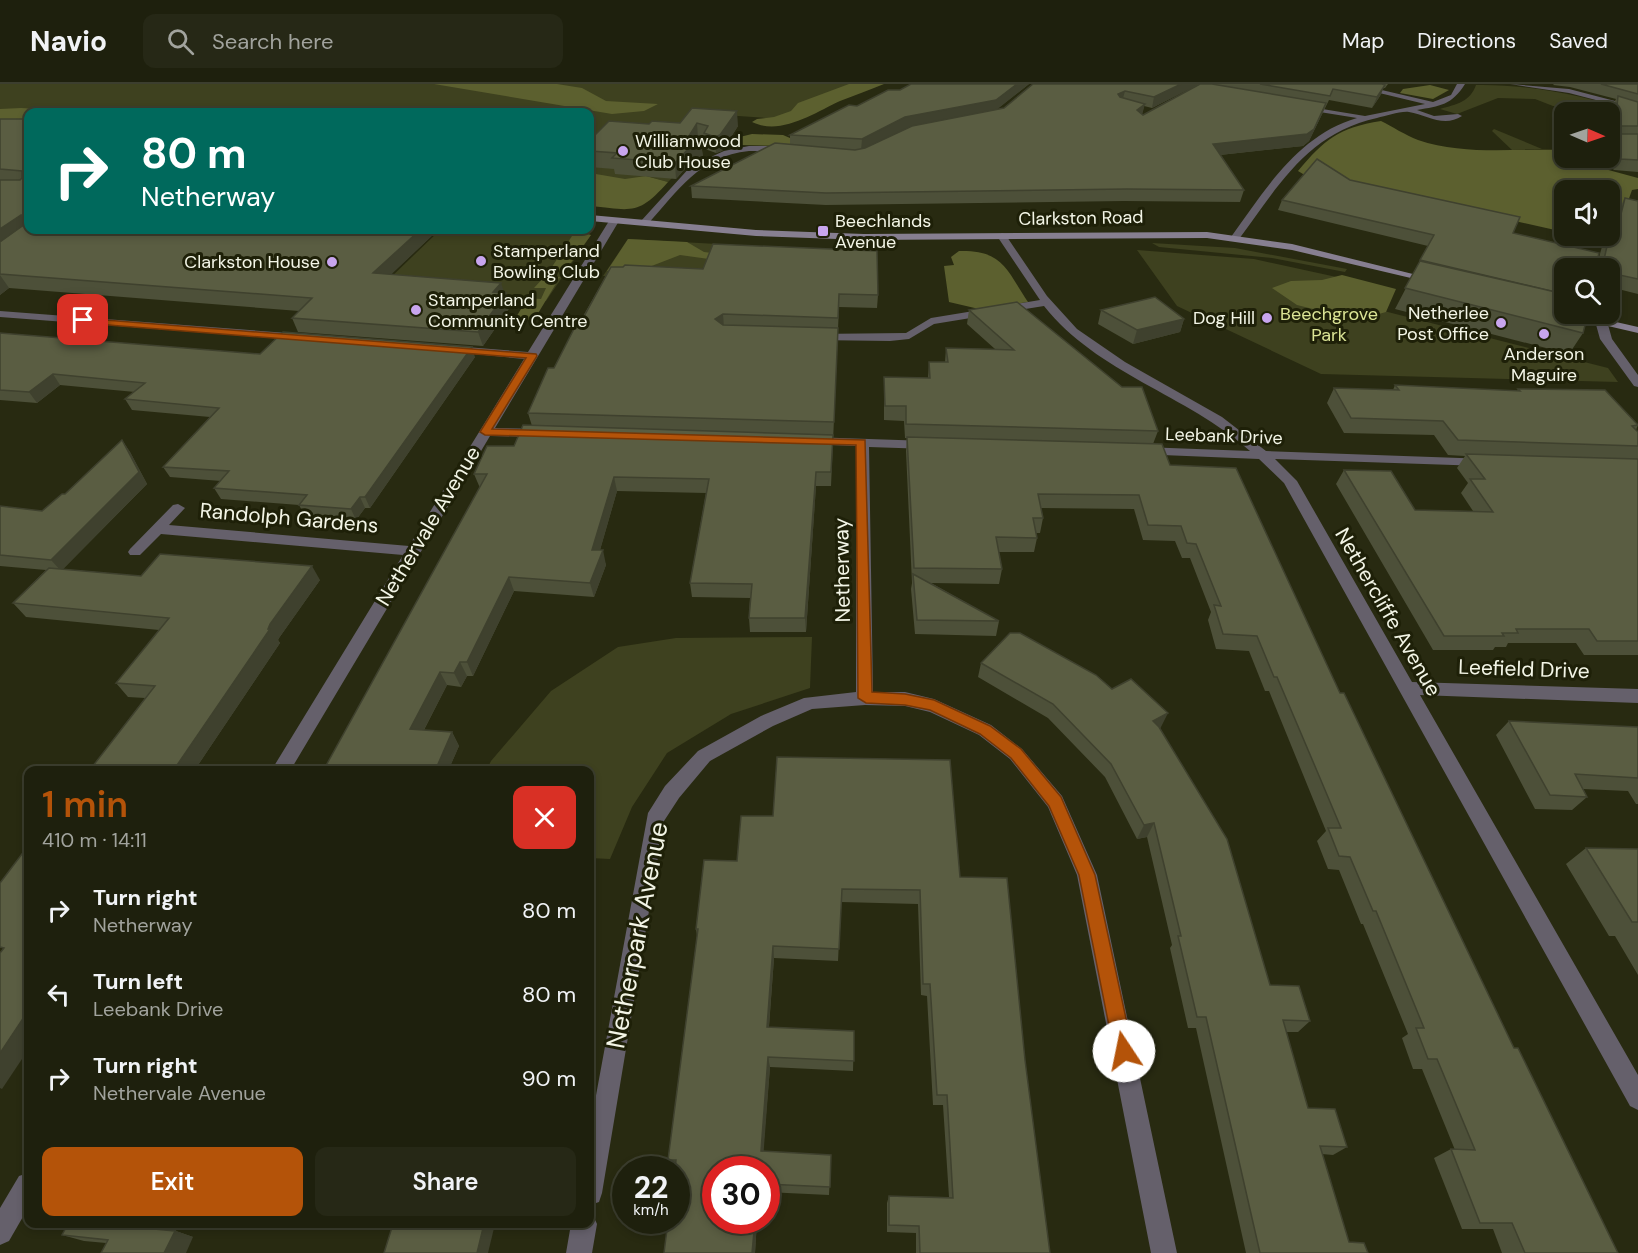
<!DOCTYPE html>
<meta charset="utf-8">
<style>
body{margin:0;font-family:"DM Sans",sans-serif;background:#262816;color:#f1f3f6;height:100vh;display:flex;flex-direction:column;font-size:22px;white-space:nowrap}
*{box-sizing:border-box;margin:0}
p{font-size:20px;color:#a1a39d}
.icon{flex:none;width:33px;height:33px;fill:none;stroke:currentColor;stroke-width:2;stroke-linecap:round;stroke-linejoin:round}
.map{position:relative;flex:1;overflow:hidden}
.sheet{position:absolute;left:24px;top:682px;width:570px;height:462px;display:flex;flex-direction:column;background:#1e200d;border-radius:12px;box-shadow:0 3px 9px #0003,0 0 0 2px #3c3e2e}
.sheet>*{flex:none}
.top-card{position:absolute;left:24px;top:24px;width:570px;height:126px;border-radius:12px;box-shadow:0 3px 9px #0003,0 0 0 2px #3c3e2e;background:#00695c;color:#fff;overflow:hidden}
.needle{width:39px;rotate:92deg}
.tools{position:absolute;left:1554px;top:18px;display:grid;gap:12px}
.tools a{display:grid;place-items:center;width:66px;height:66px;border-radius:12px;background:#1e200d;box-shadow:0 3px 9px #0003,0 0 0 2px #3c3e2e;font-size:30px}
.speed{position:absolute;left:612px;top:1072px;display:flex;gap:12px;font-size:30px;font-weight:700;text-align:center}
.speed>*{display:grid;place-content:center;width:78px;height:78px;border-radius:50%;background:#1e200d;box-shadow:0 3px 9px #0003,0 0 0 2px #3c3e2e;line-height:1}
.speed small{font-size:15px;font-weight:400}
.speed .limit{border:9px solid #d22;background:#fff;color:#111}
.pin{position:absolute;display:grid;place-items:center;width:51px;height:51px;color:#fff;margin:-26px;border-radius:12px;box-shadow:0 3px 9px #0006}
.me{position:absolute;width:66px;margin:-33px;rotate:349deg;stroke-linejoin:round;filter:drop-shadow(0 0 4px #0008)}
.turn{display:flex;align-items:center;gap:21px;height:126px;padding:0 18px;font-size:27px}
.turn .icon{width:78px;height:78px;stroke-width:2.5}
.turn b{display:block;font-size:42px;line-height:51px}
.round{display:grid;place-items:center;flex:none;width:63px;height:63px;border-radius:12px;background:#262816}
.summary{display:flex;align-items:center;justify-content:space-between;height:102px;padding:0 18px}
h1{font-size:36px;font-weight:600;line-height:45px;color:#b45309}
.action{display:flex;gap:12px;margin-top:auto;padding:12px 18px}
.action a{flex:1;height:69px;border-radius:12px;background:#b45309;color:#fff;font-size:24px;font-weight:600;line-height:69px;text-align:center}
.action a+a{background:#262816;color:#f1f3f6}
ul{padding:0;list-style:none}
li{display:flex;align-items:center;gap:18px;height:84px;padding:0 18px}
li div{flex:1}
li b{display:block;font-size:22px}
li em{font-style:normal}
header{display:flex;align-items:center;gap:36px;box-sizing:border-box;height:84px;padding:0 30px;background:#1e200d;border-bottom:2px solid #3c3e2e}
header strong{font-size:28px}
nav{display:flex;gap:33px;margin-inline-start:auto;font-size:21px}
.search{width:420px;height:54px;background:#262816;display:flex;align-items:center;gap:15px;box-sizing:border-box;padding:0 21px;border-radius:12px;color:#a1a39d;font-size:22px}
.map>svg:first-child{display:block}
.green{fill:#3e411f}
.forest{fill:#5c602f}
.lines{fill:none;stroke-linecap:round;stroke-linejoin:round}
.minor{fill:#65606b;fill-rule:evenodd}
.secondary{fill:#877f91;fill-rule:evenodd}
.wall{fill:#4d5039;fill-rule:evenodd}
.shaded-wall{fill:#3f412e}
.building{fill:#5a5d42;stroke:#3f412e;stroke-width:1.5}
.route{fill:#b45309;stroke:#753606;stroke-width:1.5}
.poi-dot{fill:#c8a5ee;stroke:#1e2008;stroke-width:2}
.labels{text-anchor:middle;stroke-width:6;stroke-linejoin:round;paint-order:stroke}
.far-poi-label{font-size:18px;fill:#f3f5e6;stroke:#1e2008;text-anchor:start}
.far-street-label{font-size:18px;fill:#f3f5e6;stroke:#1e2008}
.far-park-label{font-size:18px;fill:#dbe495;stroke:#1e2008}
.street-label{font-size:21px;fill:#f3f5e6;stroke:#1e2008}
.near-street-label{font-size:26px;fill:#f3f5e6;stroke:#1e2008}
</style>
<header>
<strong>Navio</strong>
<div class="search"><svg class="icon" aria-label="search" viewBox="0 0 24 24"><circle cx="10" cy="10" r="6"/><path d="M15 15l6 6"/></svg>Search here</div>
<nav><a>Map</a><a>Directions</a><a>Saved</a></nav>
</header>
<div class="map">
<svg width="1638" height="1169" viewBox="0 0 1638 1169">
<rect width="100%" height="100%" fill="#282a11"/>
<g class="green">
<polygon points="0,0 870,0 780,35 709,30 695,35 694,79 677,89 668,98 646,92 590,114 590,28 28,28 0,46"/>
<path d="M1476,1c53,-1 108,11 158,26l-81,-5 -18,-7 -37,-1 -41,16 -17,-5c17,-5 30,-7 36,-24z"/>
<polygon points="1494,45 1542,65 1512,66 1492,47"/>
<polygon points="440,146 572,146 591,151 546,217 387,197"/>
<polygon points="628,155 717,160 697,196 603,192"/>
<polygon points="1152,159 1235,164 1347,185 1345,188 1272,174 1159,163"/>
<polygon points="1137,166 1254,175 1387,204 1380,226 1608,284 1618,298 1321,290 1177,222"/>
<polygon points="812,553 810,604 731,630 667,669 632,723 610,775 590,774 590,687 486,687 491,677 551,607 618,563 676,554"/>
</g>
<g class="forest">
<polygon points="434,0 557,0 582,4 606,17 658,20 644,27 612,30"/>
<path d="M849,0h35c-14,6 -29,11 -44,17 -26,12 -59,35 -88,21l5,-3 17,-2 17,-6 7,-8z"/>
<polygon points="1430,1 1449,6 1433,15 1400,9 1403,5"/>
<polygon points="21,24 94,28 28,28 28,46 0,46 0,25"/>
<path d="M1381,37c12,6 24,14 37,19 47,16 98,8 146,10v8h16l-1,4 59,16v11l-6,1 -6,17h-14l-2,9v-26h-46v42l-261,-58 -5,-3c27,-32 40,-43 83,-50z"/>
<polygon points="752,50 783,51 797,57 790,62 741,61 717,66 715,59"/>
<path d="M590,89l35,6 21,-3 22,6c-30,34 -36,28 -78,24z"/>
<polygon points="487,146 572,146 591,151 565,187 550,186 572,152"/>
<polygon points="628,155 687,158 704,168 712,169 709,175 680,171 649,183 607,187"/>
<path d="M959,167c44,-1 47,18 69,51l-49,7 -30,-7 -5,-36 10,-1 -3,-8z"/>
<polygon points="1342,191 1396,205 1386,228 1357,236 1297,221 1272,204 1291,197 1322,196"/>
<polygon points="545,192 560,193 534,236 515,235 521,225 518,217 520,214 541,215 546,204 534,204"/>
</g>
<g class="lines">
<g class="minor">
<path d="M1342,0h14l77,18 18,-7 6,-11h8c-13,21 -25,22 -48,26l17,6 24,-2 4,2c-18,12 -35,-1 -53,-4 -9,-1 -23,4 -32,6 -69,15 -98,67 -138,121h-6l-2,-2c34,-47 67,-102 126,-119l-56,-9 -4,-2 1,-2 67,11 60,-12z"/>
<polygon points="1510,0 1569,5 1638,23 1638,27 1569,9"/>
<path d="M749,62h23l17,4c-9,6 -29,0 -40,1 -50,5 -71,40 -102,74h-6v-4l50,-55 33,-15z"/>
<polygon points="614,134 619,137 495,344 541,345 547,349 541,353 490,352 290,687 271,687 403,471 161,450 140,471 130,471 128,468 130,465 173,421 178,420 185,424 169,441 409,462 524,275 453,268 447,265 453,262 528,268 609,137"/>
<path d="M1002,149l3,1 42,62 30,33 48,33 97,55 44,34 222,8 2,3 -2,3 -5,1 -208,-7 22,22 115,201 226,7v14l-218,-8 218,380v35l-8,-4 -346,-623 -25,-24 -121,-5 -2,-3 7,-4 107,4c-64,-57 -152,-77 -206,-145l-110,18 -25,15 -19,2 -75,-1 -6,-3 6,-3 91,-1 25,-15 109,-18 -43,-64z"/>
<polygon points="0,227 301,250 307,253 301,256 0,233"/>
<polygon points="1601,234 1607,237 1612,255 1638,291 1638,303 1634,302 1600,255 1595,237"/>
<polygon points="810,353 928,357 934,361 928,365 869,363 873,608 905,608 934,615 991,641 1022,665 1062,712 1097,791 1177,1169 1151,1169 1077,791 1048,723 1010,675 979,651 930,628 905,622 865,621 812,625 773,642 710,677 679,714 664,737 602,1109 599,1118 590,1121 590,1044 648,729 665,702 698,667 761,632 804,614 856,608 856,362 805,360 804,357 805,354"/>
<polygon points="28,1089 28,1124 9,1157 0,1161 0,1124 19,1092"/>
<polygon points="590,1130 593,1131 597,1140 592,1169 566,1169 571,1140 590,1140"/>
</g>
<g class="secondary">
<polygon points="590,131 756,146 864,150 1207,148 1292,160 1437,196 1432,199 1292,166 1207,154 864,156 756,152 590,137"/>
<polygon points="1564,229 1581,230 1638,243 1638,249 1565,232"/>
</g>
</g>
<g class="wall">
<path d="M1029,0l-32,25 7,-1 29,-24h355l-3,4h-2l-3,8 -8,12 -43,-8 -20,41 -6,5 -83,9 24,35 -4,12 -116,-1 -298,4 -134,-7 -1,-12 99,-42v-9l67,-29zM1195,2l-52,29 -1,-1 2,-8 8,2z"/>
<polygon points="1554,0 1638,0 1638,88 1614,86 1602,74 1610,74 1610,43 1612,23 1616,15 1570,3 1553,1"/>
<polygon points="0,35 28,35 28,146 438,146 391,190 506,209 510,223 483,262 298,248 292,234 299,227 9,204 0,211"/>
<polygon points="652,37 738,42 722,67 716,69 705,65 705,56 698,55 697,56 701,58 703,74 689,80 676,95 615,90 614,85 590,83 590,56 649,40"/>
<polygon points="1350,96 1513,149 1564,184 1583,249 1569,270 1395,225 1428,162 1278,126 1282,116"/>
<polygon points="1625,114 1638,117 1638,210 1610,203 1610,184 1596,184 1605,152 1610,152 1610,139 1614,132 1616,133 1618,126"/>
<polygon points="611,183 878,211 877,224 839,223 831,402 816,402 806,548 750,548 749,534 750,514 692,513 690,499 706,409 617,407 600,466 606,481 594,513 514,507 473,592 467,592 461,603 447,601 424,646 452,648 459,662 448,687 323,687 480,404 474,390 514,362 532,342 528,329"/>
<polygon points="969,226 1158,347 1153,360 1170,381 1340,609 1514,964 1618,1169 1502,1169 1493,1145 1462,1145 1434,1074 1451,1065 1455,1066 1422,985 1413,985 1402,954 1408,950 1363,840 1361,840 1339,786 1328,785 1317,757 1326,747 1269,607 1265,607 1249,567 1216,565 1208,536 1211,528 1190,474 1182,474 1175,457 1143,456 1134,425 1041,424 1043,434 1040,449 1036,449 1037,454 1034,468 999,468 1002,485 999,500 931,499 999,537 996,552 915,550 911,505 912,499 906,367 907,354 905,354 904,337 884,336 884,293 928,294 929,278 945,278 946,264 995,265 967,240"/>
<polygon points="1101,226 1184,235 1180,248 1133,260 1098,240"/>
<polygon points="0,249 260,270 475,273 370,424 365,424 356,436 305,432 299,421 221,415 214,404 221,397 170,393 163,383 210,333 132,326 125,315 135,308 60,301 37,319 0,316"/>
<polygon points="1395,301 1517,307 1518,305 1638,341 1636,346 1638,348 1638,571 1584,571 1576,559 1508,559 1506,563 1495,563 1493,566 1433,566 1336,400 1344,386 1415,426 1473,427 1461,409 1468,399 1457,384 1465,372 1448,371 1434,351 1344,349 1327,319 1334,304 1393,306"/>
<polygon points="122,356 130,368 147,400 63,485 141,492 320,496 279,554 278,556 280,559 194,687 89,687 145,614 128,613 116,599 159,546 26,533 13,519 46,486 0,482 0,422 42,427 65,410"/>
<polygon points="981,579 1112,605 1161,643 1160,644 1270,901 1310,937 1298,948 1286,948 1308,1024 1347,1063 1333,1071 1322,1070 1349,1158 1368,1169 1246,1169 1196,944 1188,944 1170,864 1172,861 1147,753 1137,755 1105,693 1048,634 978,593"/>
<polygon points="1509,637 1638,643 1638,720 1636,720 1628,707 1583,705 1587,713 1572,726 1535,725 1496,651"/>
<polygon points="777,673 950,676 960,793 1007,794 1025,976 1050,1169 916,1169 916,1149 887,1148 887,1119 889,1112 949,1113 943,1021 933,1021 927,912 921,911 918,820 841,818 838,877 774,874 769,943 854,947 853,987 770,983 763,1067 831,1071 829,1111 766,1108 766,1086 716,1086 716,1137 757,1137 755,1169 664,1169 668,1137 676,1137 676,1086 675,1086 675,1084 673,1084 668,1076 697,852 696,845 704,776 737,777 741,732 773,732"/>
<polygon points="1586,764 1638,765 1638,891 1615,852 1609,852 1566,780"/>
<polygon points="176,1147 193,1153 106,1159 84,1157 62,1151"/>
</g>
<g class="shaded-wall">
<polygon points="1017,0 1029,0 995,27 861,67 862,55 905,33"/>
<polygon points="1181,0 1199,0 1152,24 1154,13"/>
<polygon points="1385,1 1380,12 1372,24 1377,13"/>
<polygon points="1125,7 1122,18 1118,10"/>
<polygon points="1326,19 1322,30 1309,57 1303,62 1210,72 1213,60"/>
<polygon points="1145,20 1142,31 1137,26"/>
<polygon points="737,27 738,42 722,67 716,69 715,53"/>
<polygon points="697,39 698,55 694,62 701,58 703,74 689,80 676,95 675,79"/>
<polygon points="21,131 28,142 0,165 0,145"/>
<polygon points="420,146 438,146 378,203 373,189"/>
<polygon points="0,191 9,204 0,211"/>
<polygon points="501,199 505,211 506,209 510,223 483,262 478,248 493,208"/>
<polygon points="723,230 724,244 715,235"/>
<polygon points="1184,235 1180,248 1133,260 1137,246"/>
<polygon points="472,263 475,273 370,424 365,413"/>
<polygon points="53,290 60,301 37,319 29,308"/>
<polygon points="122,356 130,368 147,400 61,487 51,476"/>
<polygon points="816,388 816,402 806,548 805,534"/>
<polygon points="614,393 617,407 596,480 592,466"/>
<polygon points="360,413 365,424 356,436 351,425"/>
<polygon points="603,466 606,481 594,513 590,499"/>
<polygon points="312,482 320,496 279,554 278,556 280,559 194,687 173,687 270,540"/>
<polygon points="509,493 514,507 473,592 467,578"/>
<polygon points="460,578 467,592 461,603 454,589"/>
<polygon points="440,588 447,601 417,659 410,645"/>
<polygon points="1168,629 1161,643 1146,651 1153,637"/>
<polygon points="452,648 459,662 448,687 435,687"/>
<polygon points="1154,739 1147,753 1137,755 1144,741"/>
<polygon points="773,862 774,874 768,954 767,943"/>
<polygon points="28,927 28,966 2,1005 0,1004 0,969"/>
<polygon points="768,973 770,983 763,1076 761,1067"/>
<polygon points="755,1137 757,1137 755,1169 752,1169"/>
<polygon points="157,1140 179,1140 176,1147 193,1153 186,1169 164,1169 155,1145"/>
<polygon points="484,1140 495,1140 488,1169 477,1169"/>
</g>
<g class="building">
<polygon points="911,0 1017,0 996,16 905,33 862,55 790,51 849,21 857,22 888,6 900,6"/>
<polygon points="1033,0 1181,0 1154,13 1125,7 1118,10 1120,13 1145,20 1137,26 1143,31 1200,0 1212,0 1326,19 1314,45 1307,50 1213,60 1244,106 1127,105 826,109 691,102 775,59 855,66 865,64 912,42 1004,24"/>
<polygon points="1260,0 1382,0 1385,1 1377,13 1333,5 1330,12"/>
<polygon points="1601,0 1638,0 1638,10"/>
<polygon points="1618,12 1638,18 1638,42 1615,42"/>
<polygon points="692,24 737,27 720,51 715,53 704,49 708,42 697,39 689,52 701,58 688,65 675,79 612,74 617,69 590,67 590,56 609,37 649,40 652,37 680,39"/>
<polygon points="0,35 28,35 28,131 21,131 0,145 0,96 20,96 22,94 22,87 0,85"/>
<polygon points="1610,45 1614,45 1616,50 1638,50 1638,76 1620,75 1610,64"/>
<polygon points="1317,75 1350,96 1520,133 1513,149 1599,169 1595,184 1564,184 1564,210 1420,176 1434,151 1282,116"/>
<polygon points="1625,114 1638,117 1638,195 1610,189 1610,184 1602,184 1614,132 1620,134"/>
<polygon points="28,138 28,146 420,146 373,189 501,199 493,208 506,209 478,248 292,234 312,214 0,190 0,158"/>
<polygon points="713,160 877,167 878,211 839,210 838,234 723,230 715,235 723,241 838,244 834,338 528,329 548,284 554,284 579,235 582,236 611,183 623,183 625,181 703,185"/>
<polygon points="1420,177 1564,210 1564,230 1588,230 1583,249 1405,204"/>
<polygon points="1155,213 1184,235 1137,246 1101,226"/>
<polygon points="1017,218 1122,303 1142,303 1158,347 906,340 906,322 885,322 884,293 930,294 929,278 948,278 946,264 1014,266 969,226"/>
<polygon points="283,248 472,263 365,413 360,413 351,425 299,421 307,411 214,404 229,387 163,383 219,324 125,315 145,299 53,290 29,308 0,306 0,249 260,270"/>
<polygon points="1395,301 1520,307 1518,305 1605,306 1638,341 1632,342 1638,348 1638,362 1458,356 1443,337 1351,334 1334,304 1399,306"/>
<polygon points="523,341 833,351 831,388 816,388 805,534 749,534 752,500 690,499 709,395 614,393 592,466 603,466 590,499 509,493 467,578 460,578 454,589 440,588 410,645 452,648 435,687 403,686 403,687 323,687 487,390 474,390 487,362 514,362"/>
<polygon points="907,353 1162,360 1170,381 1236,384 1340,609 1344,609 1514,964 1518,964 1618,1169 1525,1169 1512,1139 1480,1139 1451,1065 1475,1066 1437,975 1428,975 1416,944 1424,944 1376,827 1373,827 1350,773 1339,772 1328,744 1341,744 1317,687 1277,593 1274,593 1257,552 1223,550 1214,521 1221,522 1196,460 1187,459 1181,442 1148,441 1139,411 1038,410 1043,434 1033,434 1037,454 996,453 1002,485 914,484"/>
<polygon points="122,356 139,388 51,476 0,471 0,422 42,427 62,410 65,410"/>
<polygon points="1466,370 1638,375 1638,557 1597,557 1589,545 1516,545 1518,549 1502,549 1504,552 1444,552 1344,386 1391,387 1415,426 1493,428 1470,395 1485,395"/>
<polygon points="160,470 312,482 270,540 268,545 270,545 173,687 89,687 155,602 116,599 169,534 13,519 49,484 141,492"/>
<polygon points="913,490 999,537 917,536"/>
<polygon points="1010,549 1020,549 1096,591 1112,605 1131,595 1168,629 1153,637 1159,643 1227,755 1270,901 1299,902 1310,937 1283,936 1308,1024 1335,1025 1347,1063 1320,1062 1349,1158 1364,1159 1368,1169 1260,1169 1206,933 1197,933 1178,852 1181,852 1154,739 1144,741 1111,680 1053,620 981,579"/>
<polygon points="1509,637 1638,643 1638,694 1575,690 1587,713 1550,711"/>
<polygon points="777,673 950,676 960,793 1007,794 1025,976 1050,1169 920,1169 919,1142 889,1141 889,1112 953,1114 947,1011 937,1011 930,900 923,900 920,806 842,805 839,865 773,862 767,943 854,947 854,977 768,973 761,1067 831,1071 830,1103 766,1100 766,1086 716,1086 716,1137 755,1137 752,1169 664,1169 668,1137 676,1137 676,1086 675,1086 676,1076 668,1076 698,845 696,845 704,776 737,777 741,732 773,732"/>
<polygon points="28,762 28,927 0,969 0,869 4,864 0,863 0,799"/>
<polygon points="1586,764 1638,765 1638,838 1632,838"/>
<polygon points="68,1140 157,1140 155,1145 175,1147 164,1169 101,1169 108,1156 62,1151"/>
<polygon points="393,1140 484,1140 477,1169 384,1169"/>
</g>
<polygon class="route" points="80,234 536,270 537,272 492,345 865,356 872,608 905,610 934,616 990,642 1021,665 1061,713 1095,791 1133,967 1130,973 1124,976 1117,973 1114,967 1079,791 1049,722 1011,674 980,650 930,626 905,621 866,619 858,614 856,361 485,351 480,348 526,274 83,239 80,238"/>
<g class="poi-dot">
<circle cx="623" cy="67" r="6"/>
<rect x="817" y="141" width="12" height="12" rx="3"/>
<circle cx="481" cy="177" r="6"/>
<circle cx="332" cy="178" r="6"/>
<circle cx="416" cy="226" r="6"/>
<circle cx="1267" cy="234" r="6"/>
<circle cx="1501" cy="239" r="6"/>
<circle cx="1544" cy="250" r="6"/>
</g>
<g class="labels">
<g class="far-poi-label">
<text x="635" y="63">Williamwood<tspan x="635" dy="21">Club House</tspan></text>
<text x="835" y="143">Beechlands<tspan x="835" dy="21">Avenue</tspan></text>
<text x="493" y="173">Stamperland<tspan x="493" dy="21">Bowling Club</tspan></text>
<text x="320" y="184" text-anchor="end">Clarkston House</text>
<text x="428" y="222">Stamperland<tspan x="428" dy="21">Community Centre</tspan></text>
<text x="1489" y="235" text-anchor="end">Netherlee<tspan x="1489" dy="21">Post Office</tspan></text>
<text x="1255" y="240" text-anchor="end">Dog Hill</text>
<text x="1544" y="276" text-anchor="middle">Anderson<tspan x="1544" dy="21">Maguire</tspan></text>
</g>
<g class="far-street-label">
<text transform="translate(1081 134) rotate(-1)" y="6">Clarkston Road</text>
<text transform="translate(1224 352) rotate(2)" y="6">Leebank Drive</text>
</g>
<g class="far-park-label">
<text x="1329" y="236">Beechgrove<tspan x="1329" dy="21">Park</tspan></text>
</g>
<g class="street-label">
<text transform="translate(289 434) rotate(5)" y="7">Randolph Gardens</text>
<text transform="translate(428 442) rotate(-59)" y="7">Nethervale Avenue</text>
<text transform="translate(842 486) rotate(-91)" y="7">Netherway</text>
<text transform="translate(1388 528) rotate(60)" y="7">Nethercliffe Avenue</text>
<text transform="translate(1524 585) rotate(2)" y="7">Leefield Drive</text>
</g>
<g class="near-street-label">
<text transform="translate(637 851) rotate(-79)" y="9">Netherpark Avenue</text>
</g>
</g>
</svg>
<div class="tools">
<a><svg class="needle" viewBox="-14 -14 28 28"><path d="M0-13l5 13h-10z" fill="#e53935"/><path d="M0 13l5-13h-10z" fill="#a1a39d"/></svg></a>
<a><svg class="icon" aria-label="sound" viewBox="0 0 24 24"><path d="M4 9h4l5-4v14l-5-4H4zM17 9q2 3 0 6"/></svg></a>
<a><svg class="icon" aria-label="search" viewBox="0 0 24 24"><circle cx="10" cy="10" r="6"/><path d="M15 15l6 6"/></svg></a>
</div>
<div class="speed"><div>22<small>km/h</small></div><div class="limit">30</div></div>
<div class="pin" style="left:83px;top:236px;background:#d93025"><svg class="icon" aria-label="arrive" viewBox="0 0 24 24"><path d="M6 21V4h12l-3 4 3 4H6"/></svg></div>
<svg class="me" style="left:1124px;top:967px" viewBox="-20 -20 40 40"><circle r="19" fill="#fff"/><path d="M0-13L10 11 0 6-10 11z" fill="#b45309"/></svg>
<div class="top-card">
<div class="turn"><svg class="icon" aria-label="right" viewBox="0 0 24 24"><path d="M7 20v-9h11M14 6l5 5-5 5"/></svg><div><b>80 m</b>Netherway</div></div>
</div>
<section class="sheet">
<div class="summary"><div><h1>1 min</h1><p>410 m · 14:11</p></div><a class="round" style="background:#d93025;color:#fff"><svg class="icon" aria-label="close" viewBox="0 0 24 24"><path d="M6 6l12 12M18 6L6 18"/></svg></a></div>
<ul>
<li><svg class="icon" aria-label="right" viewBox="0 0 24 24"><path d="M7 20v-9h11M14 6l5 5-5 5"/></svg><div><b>Turn right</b><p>Netherway</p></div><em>80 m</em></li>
<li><svg class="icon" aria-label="left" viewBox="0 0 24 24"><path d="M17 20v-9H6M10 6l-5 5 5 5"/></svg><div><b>Turn left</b><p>Leebank Drive</p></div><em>80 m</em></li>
<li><svg class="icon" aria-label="right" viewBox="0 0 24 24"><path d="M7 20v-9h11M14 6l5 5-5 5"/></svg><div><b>Turn right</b><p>Nethervale Avenue</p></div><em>90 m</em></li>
</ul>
<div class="action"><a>Exit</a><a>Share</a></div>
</section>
</div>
